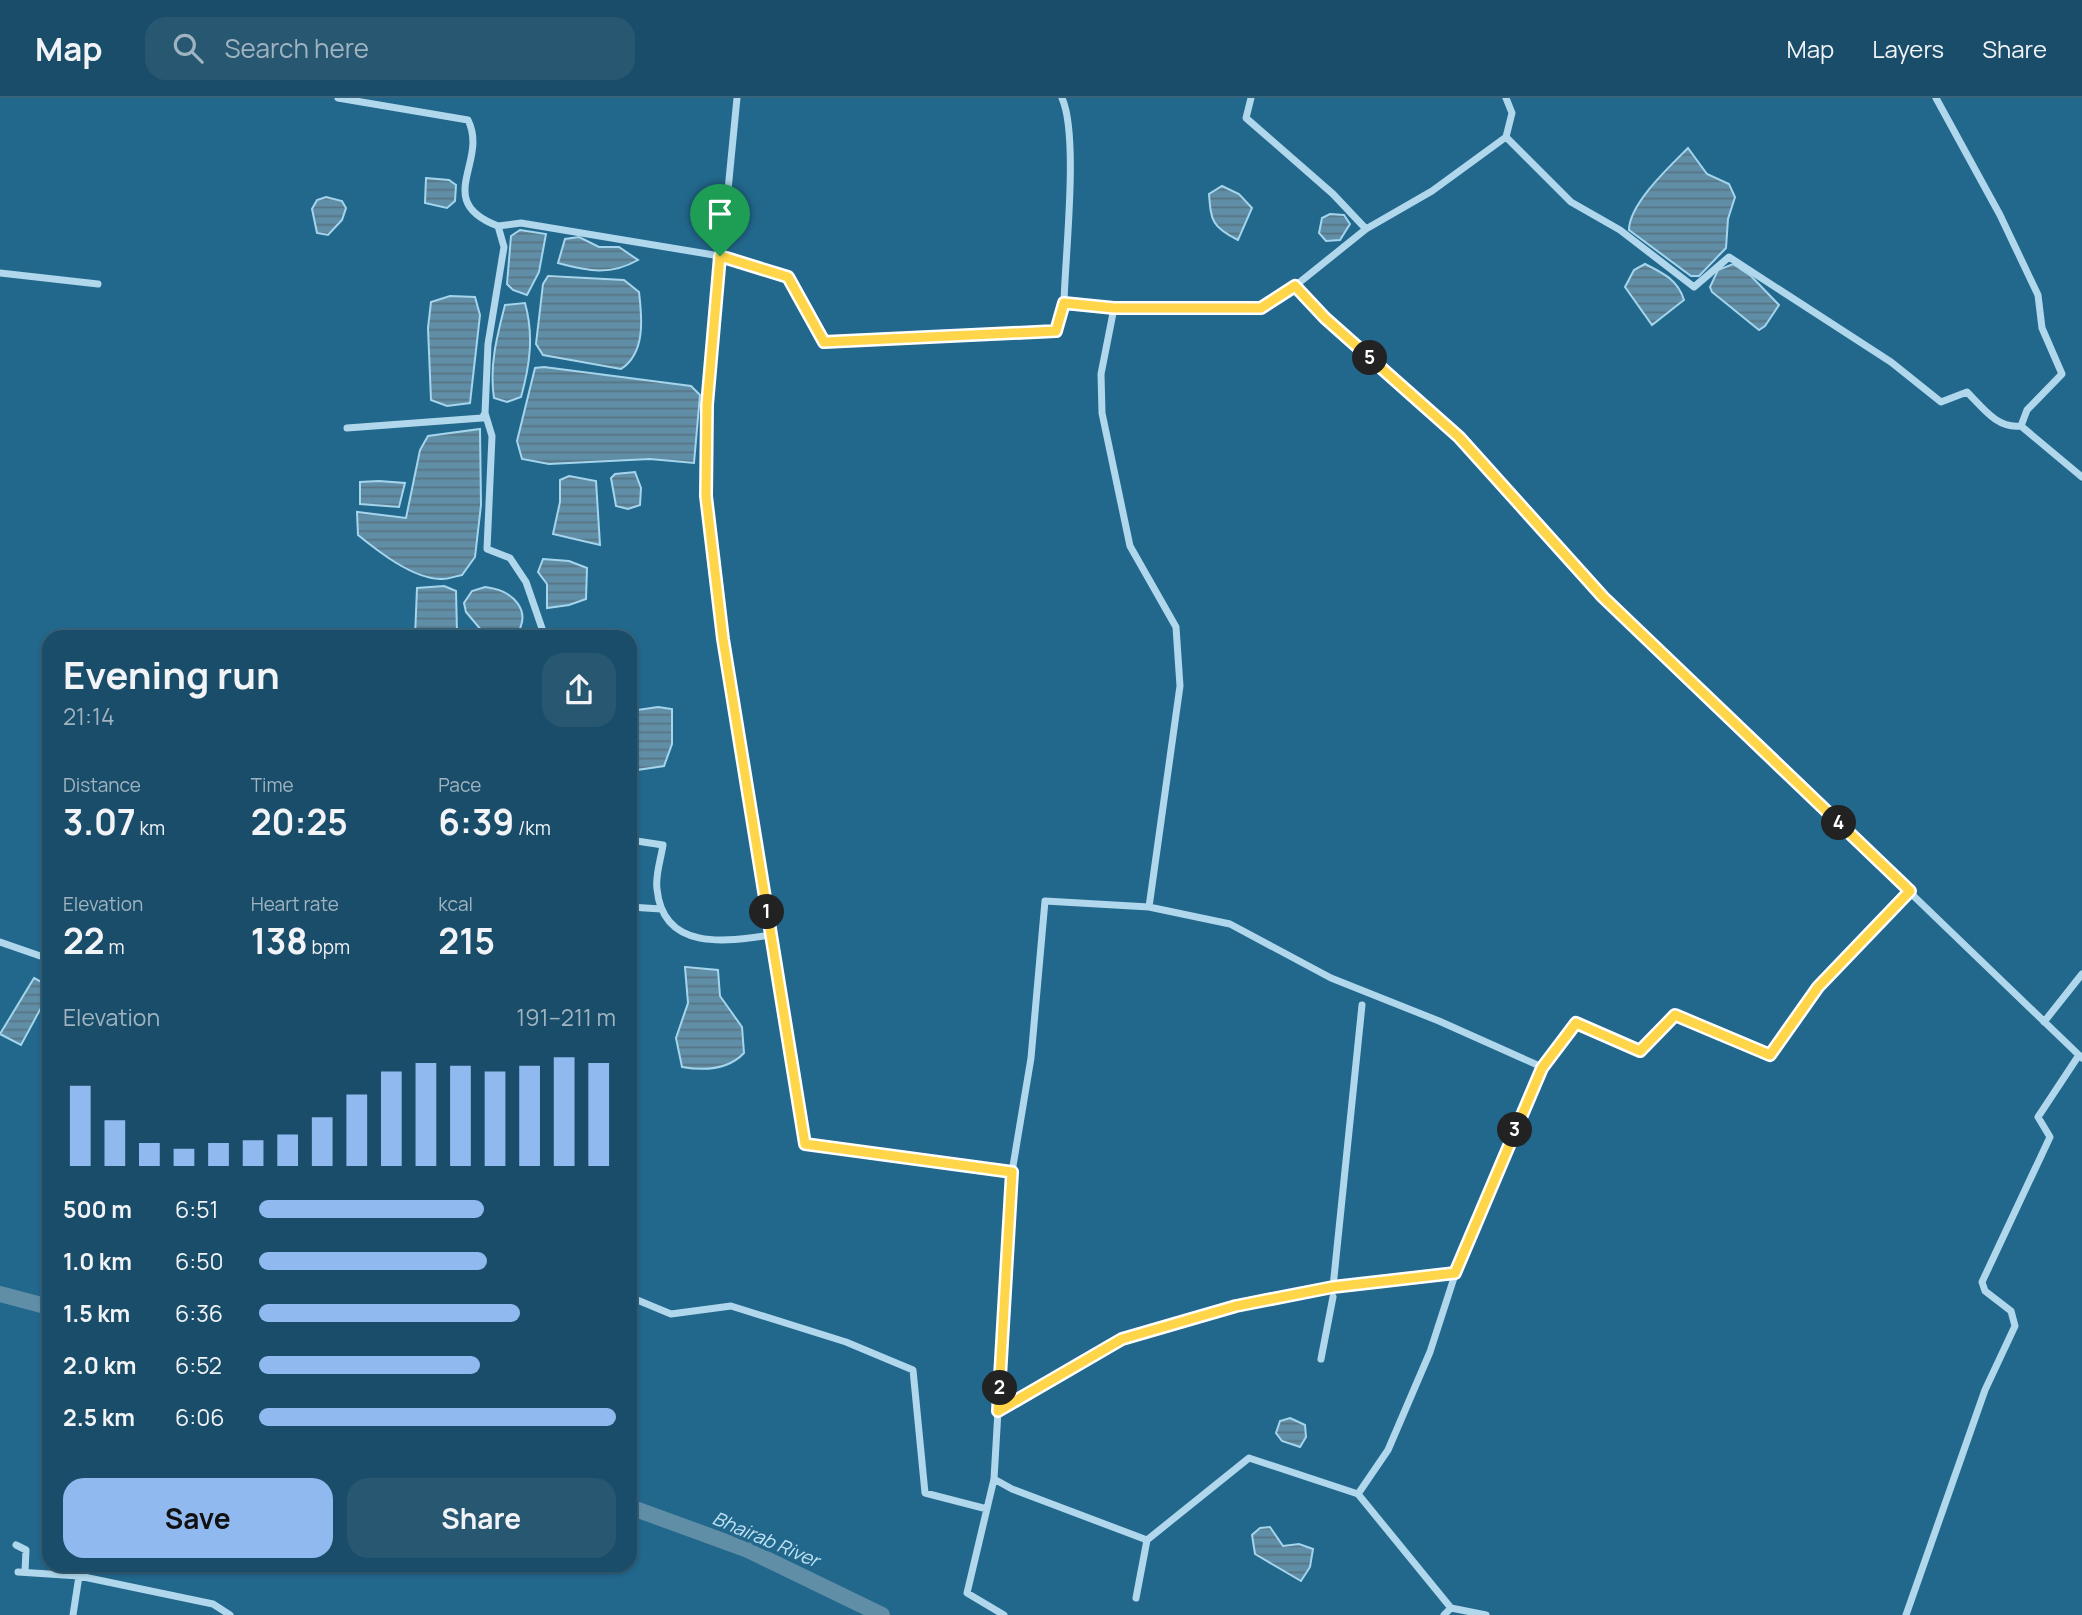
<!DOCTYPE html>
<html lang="en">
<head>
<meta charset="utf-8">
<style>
	body { margin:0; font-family:Manrope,sans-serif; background:#275771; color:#f1f3f6; height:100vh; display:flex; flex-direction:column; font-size:26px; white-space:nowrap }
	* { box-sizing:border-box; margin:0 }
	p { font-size:23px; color:#9fb4c0 }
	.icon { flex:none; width:38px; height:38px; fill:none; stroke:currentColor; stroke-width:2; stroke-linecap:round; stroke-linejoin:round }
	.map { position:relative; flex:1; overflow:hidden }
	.side { position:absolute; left:42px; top:532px; width:595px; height:942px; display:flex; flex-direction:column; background:#1a4d69; border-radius:21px; box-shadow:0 2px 5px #0004,0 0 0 2px #38647d }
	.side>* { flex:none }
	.pin { position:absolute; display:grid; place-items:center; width:60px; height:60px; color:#fff; margin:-72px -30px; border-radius:50% 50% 50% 0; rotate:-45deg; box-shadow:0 0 7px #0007 }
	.pin .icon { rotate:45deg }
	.km { position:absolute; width:35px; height:35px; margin:-18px; border-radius:50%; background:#222; color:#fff; font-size:19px; line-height:35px; text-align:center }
	.round { display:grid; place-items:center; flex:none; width:74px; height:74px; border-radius:21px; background:#275771 }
	.head { display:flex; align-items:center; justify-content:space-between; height:119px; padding:0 21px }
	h1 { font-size:38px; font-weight:700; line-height:52px }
	.stats { display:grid; grid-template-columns:repeat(3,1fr); gap:10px; height:119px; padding:7px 21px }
	.stats div { display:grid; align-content:center }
	.stats b { font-size:35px; font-weight:700 }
	.stats small { font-size:19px; font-weight:400 }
	.stats p { font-size:19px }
	.chart { height:196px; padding:14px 21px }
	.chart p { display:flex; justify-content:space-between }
	.chart svg { width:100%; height:126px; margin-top:7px; stroke:#90b9f0; stroke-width:6 }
	.primary-button { display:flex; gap:14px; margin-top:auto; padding:14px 21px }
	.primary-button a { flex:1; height:80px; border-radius:21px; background:#90b9f0; color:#111; font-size:28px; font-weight:700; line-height:80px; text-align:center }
	.primary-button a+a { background:#275771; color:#f1f3f6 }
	ul { padding:0 21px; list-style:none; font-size:23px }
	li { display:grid; grid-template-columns:112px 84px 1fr; align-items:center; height:52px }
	li i { height:18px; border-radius:9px; background:#90b9f0 }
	header { display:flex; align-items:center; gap:42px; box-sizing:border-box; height:98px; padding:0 35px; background:#1a4d69; border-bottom:2px solid #38647d }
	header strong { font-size:33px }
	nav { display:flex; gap:38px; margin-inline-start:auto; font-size:24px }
	.search { width:490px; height:63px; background:#275771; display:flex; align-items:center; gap:18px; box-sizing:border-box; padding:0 24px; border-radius:21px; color:#9fb4c0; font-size:26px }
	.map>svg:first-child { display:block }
	.water { fill:url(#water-rules); stroke:#a4d5ec; stroke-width:2 }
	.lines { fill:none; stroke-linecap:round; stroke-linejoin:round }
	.river { stroke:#608ea7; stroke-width:16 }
	.street { stroke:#b0d7eb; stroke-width:7 }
	.route-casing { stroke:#fff; stroke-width:14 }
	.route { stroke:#ffd54a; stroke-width:9 }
	.labels { text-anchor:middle; stroke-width:7; stroke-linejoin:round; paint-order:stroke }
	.water-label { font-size:19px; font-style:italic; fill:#bfe2f3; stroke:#22678c }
</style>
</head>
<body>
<header>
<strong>Map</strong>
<div class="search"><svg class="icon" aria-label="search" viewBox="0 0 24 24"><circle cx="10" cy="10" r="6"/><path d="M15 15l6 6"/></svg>Search here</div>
<nav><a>Map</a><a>Layers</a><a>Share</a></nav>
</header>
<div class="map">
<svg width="2082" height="1517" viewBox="0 0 2082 1517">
	<defs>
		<pattern id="water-rules" width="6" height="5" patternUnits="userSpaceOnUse" patternTransform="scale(1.75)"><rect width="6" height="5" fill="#608ea7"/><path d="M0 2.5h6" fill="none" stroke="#587483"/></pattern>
	</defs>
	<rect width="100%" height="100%" fill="#22678c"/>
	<!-- water -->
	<path class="water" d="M1688,50l19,26 22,10 6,13 -7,22 -2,29 -27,28h-8l-62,-46c0,-26 41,-64 59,-82z
		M426,80l23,2 7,5 -1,16 -8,7 -22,-5z
		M1222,88l17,8 13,14 -14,32c-26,-13 -27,-19 -29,-46z
		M326,99l16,4 4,7 -4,12 -14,15 -11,-2 -5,-24 5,-9z
		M1330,116l14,1 6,9 -10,16 -14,1 -7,-8 3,-15z
		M520,132l26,4 -7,38 -12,23 -14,-5 -6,-6 4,-48z
		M579,139l20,10h20l19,13c-28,16 -50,11 -80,3l7,-24z
		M1645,166c18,9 33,16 39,36l-32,25 -27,-38 9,-17z
		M1733,166l18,12 28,29 -14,21 -6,4 -47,-38 -2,-5 8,-17z
		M548,178l76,4 15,12c3,25 7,61 -18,77l-78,-14 -7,-11 7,-60z
		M450,198l25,1 5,18 -10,88 -23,3 -16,-6 -3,-72 3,-26z
		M525,205c9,32 5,62 -4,94l-14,5 -13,-4c-5,-32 3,-62 11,-93z
		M544,269l147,19 9,9 -6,68 -44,-4 -101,5 -27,-5 -5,-18 18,-73z
		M480,331l1,76 -6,52 -13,18c-7,1 -15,5 -22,4 -28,-1 -61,-27 -82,-44l-1,-23 49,6 14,-68 8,-14z
		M635,374l6,16 -1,17 -12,4 -12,-3 -5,-28 4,-4z
		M569,378l27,5 4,64 -47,-11 7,-32v-22z
		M379,383l26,2 -6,24 -39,-3v-22z
		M543,461l26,2 18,7 -1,31 -17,6 -22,3v-24l-9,-12z
		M444,488l12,5 1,41 -9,5h-33l2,-49z
		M485,489c28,3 49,24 30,50h-28l-21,-25 -2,-9 8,-12z
		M658,609l14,2v35l-8,22 -34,5v-60z
		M685,869l33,3 2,26 22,31 2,26c-16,17 -39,18 -62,14l-6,-29 12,-35z
		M34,880l15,8v7l-28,52 -21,-11z
		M1290,1320l15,7 1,12 -6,10 -18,-6 -6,-8 4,-12z
		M1270,1429l13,19 16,-2 14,5 -3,18 -9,14 -46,-27 -3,-19 8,-7z"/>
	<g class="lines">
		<!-- river -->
		<path class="river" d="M0,1196l49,13
			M630,1409l118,43 134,65"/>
		<!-- street -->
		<path class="street" d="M338,0l130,22c21,42 -36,81 30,106l6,21 -16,97 -3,69 -3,5 -135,10
			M737,0l-30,307 -1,91 17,144 82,504 207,28
			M1062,0c17,38 3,158 2,205
			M1251,0l-5,20 87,76 33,35
			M1506,0l6,15 -6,24
			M1936,0l64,117 38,80 4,33 20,46 -35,36 -6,16
			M498,128l23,-3 199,33 68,21 36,65 232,-11 8,-28 50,5h147l34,-22 71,-57 66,-38 74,-54 65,65 49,28 74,57 35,-30 162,105 50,40 26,-10c16,16 30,37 54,34l61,51
			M0,175l98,11
			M1295,188l30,32 134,119 144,160 479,461
			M1114,210l-13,66 1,39 28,133 46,81 4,59 -31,221
			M485,315l7,23 -5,113 23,9 16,24 19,55
			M630,742l33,5c-2,14 -8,30 -6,44 6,62 68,53 114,46
			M630,809l31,2
			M630,829v15
			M0,844l49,17
			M1362,907l-29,282 122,-14
			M2044,924l38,-48
			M630,1199l41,17 60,-8 115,36 67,28 12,123 62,16
			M1321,1261l12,-62
			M998,1313l124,-72 114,-33 97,-19
			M994,1381l18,10 135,51 102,-82 109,36 30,-44 42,-98 32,-99 80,-186 34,-44 65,28 34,-36 95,40 48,-68 92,-96
			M1358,1396l93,114
			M16,1447l10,5 -1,22
			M18,1474l61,4 134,28 17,11
			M1136,1500l11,-58
			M73,1517l6,-39
			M1004,1517l-37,-22 27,-114 18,-307 19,-114 14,-157 104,6 81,17 101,54 108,43 103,46
			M1444,1517l7,-7 35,7
			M1906,1517l79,-225 30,-64 -4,-15 -26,-20 -3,-9 68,-145 -12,-20 41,-62"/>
	</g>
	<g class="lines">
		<defs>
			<path id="route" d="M720,158l68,21 36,65 232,-11 8,-28 50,5h147l34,-22 30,32 134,119 144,160 307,294 -92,96 -48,68 -95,-40 -35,36 -64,-28 -34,45 -87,205 -122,14 -97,19 -114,33 -124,72 14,-239 -207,-28 -82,-505 -17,-143 1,-91z"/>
		</defs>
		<!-- route casing -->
		<use href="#route" class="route-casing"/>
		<!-- route -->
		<use href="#route" class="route"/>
	</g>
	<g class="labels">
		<!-- water labels -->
		<g class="water-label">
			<text transform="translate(766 1441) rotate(23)" y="7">Bhairab River</text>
		</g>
	</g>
</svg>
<div class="pin" style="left:720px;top:158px;background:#1e9e55"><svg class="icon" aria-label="arrive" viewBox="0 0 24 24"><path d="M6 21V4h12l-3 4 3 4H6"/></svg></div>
<b class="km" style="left:767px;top:814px">1</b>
<b class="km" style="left:1000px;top:1290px">2</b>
<b class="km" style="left:1515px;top:1032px">3</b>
<b class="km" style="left:1839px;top:725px">4</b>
<b class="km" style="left:1370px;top:260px">5</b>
<section class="side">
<div class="head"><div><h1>Evening run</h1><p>21:14</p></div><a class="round"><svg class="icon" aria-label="share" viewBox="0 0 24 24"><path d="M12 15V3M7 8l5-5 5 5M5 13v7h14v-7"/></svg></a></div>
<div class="stats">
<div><p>Distance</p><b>3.07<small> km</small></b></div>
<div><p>Time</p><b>20:25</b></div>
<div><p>Pace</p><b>6:39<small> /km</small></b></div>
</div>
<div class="stats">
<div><p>Elevation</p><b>22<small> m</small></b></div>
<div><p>Heart rate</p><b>138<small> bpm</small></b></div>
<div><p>kcal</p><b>215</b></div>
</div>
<div class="chart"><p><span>Elevation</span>191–211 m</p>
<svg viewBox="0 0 160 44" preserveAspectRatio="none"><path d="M5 44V16M15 44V28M25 44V36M35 44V38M45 44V36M55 44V35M65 44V33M75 44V27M85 44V19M95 44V11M105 44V8M115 44V9M125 44V11M135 44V9M145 44V6M155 44V8"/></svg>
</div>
<ul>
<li><b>500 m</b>6:51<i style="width:63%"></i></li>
<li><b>1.0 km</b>6:50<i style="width:64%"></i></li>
<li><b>1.5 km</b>6:36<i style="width:73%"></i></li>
<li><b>2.0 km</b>6:52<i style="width:62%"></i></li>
<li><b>2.5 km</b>6:06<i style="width:100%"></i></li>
</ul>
<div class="primary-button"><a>Save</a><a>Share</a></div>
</section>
</div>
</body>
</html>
